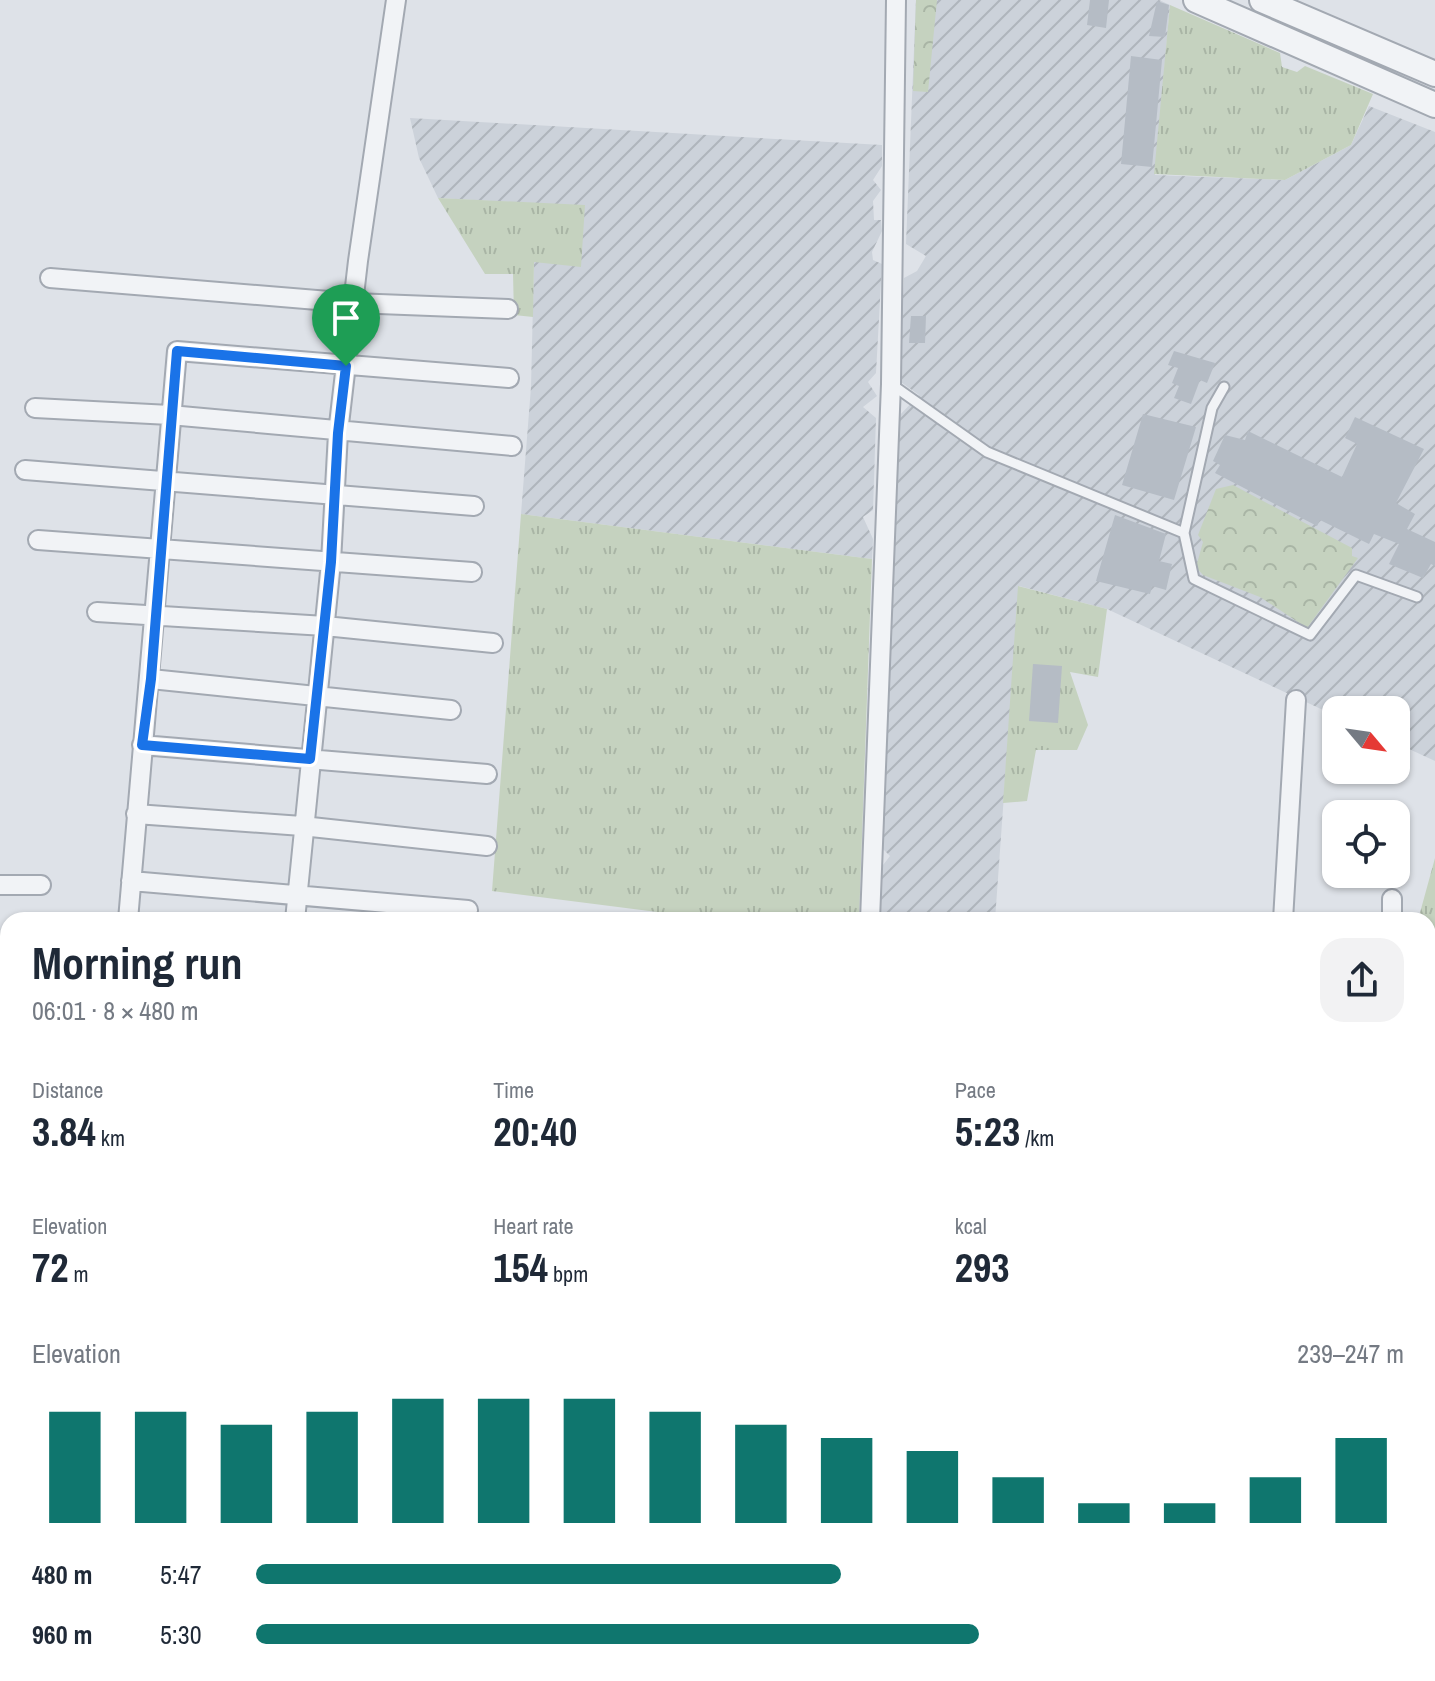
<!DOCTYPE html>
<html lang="en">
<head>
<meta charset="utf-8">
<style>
	body { margin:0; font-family:"Archivo Narrow",sans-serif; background:#f2f2f3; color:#1f2937; height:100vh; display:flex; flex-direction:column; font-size:30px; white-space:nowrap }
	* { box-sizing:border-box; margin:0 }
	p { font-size:26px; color:#747a83 }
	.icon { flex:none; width:44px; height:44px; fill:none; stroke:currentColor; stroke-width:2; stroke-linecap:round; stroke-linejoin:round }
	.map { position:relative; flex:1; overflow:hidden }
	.details { position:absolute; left:0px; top:912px; width:1436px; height:770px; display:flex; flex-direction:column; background:#fff; border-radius:24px 24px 0 0; box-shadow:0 2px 6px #0004 }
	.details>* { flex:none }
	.needle { width:52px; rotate:119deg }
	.buttons { position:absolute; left:1322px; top:696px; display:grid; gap:16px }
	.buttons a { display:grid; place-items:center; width:88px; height:88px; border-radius:16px; background:#fff; box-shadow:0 2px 6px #0004; font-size:40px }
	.pin { position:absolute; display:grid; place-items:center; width:68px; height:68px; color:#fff; margin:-82px -34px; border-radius:50% 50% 50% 0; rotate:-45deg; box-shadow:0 0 8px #0007 }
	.pin .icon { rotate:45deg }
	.round { display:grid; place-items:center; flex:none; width:84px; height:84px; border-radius:24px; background:#f2f2f3 }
	.overview { display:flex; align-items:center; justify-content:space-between; height:136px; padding:0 32px }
	h1 { font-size:44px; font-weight:700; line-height:60px }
	.figures { display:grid; grid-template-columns:repeat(3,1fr); gap:12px; height:136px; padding:8px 32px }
	.figures div { display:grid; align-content:center }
	.figures b { font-size:40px; font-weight:700 }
	.figures small { font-size:22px; font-weight:400 }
	.figures p { font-size:22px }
	.chart { height:224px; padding:16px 32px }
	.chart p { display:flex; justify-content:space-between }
	.chart svg { width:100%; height:144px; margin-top:8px; stroke:#0f766e; stroke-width:6 }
	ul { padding:0 32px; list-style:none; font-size:26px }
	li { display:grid; grid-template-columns:128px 96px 1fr; align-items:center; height:60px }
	li i { height:20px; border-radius:10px; background:#0f766e }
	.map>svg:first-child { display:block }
	.industrial { fill:url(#industrial-furrows) }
	.grass { fill:url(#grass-tufts) }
	.forest { fill:url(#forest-crowns) }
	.building { fill:#b5bcc5 }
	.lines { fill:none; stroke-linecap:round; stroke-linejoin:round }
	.service-casing { stroke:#a3a9b2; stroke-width:13 }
	.minor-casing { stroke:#a3a9b2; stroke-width:22 }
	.tertiary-casing { stroke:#a3a9b2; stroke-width:28 }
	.service { stroke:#f1f3f6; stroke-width:9 }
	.minor { stroke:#f1f3f6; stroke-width:18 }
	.tertiary { stroke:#f1f3f6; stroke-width:24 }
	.route-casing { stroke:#fff; stroke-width:16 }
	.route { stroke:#1a73e8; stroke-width:10 }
</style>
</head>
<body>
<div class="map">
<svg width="1435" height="1681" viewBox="0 0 1435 1681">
	<defs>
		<pattern id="industrial-furrows" width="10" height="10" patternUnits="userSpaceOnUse" patternTransform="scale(2)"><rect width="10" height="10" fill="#ccd2da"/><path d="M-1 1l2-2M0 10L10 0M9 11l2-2" fill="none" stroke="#afb5bc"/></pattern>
		<pattern id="grass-tufts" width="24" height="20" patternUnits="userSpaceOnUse" patternTransform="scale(2)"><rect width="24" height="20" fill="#c5d2bf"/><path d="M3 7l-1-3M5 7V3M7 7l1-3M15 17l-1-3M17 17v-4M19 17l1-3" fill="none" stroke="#a9b5a5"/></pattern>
		<pattern id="forest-crowns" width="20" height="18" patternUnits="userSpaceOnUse" patternTransform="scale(2)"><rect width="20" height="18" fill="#c5d2bf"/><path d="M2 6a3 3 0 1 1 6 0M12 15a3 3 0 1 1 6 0" fill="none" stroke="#a9b5a5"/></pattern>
	</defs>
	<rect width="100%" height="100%" fill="#dee2e8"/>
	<!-- industrial -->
	<path class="industrial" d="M916,0h243l11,5 -15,170 130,5 66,-35 18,-39 66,26v629l-39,-18v-33h-60v6l-229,-107 -88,-23 -24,334h-116l1,-51 10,-13 -8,-8 15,-430 22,-23 -21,-15 6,-102 13,-7 9,-15 -20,-12z
		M410,118l472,27v21l-9,14 8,10 -8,11 1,19h7l1,11 -10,21 1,8 9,4 -6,109 -8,9 9,14 -14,11 13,11 -3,92 -10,7 10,22 -1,20 -351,-45 10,-127 3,-126 51,-55 -147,-8 -19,-40z"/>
	<!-- grass -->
	<path class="grass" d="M1170,5l110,48 2,14 15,5 8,-6 68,28 -22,51 -66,35 -131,-6z
		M438,198l147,7 -4,62 -47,-5 -1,55 -19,-2 -1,-41h-28z
		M521,514l351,45 -13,361h-139l-228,-29z
		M1018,586l89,23 -9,68 -28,-5 18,53 -11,25h-41l-9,51 -24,2z
		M1435,858v86l-7,-3v-21h-10z"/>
	<!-- forest -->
	<path class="forest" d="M916,0h21l-9,92 -15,-1z
		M1233,485l119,63v8l6,2 -51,70 -47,-31 -57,-22 -7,-8 7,-25 -5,-7 18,-46z"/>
	<!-- building -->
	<path class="building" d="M1090,0h19l-3,28 -19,-3z
		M1157,1l12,4 -4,32 -16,-1z
		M1131,56l31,4 -10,107 -31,-3z
		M911,316h15l-1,27h-16z
		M1174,351l41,12 -8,20 -7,-3 -9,24 -17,-6 5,-12 -7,-3 6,-15 -10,-3z
		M1143,414l53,13 -22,73 -52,-15z
		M1355,417l69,32 -28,54 19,11 -8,15 28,13v24l-4,-2 -8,14 -34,-14 10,-20 -25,-10 -5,10 -49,-24 -3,6 -102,-53 5,-8 -7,-4 12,-26 20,5 3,-9 94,46 15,-33 -12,-6z
		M1115,515l51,19 -7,27 13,3 -6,26 -14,-4 -2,8 -54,-13z
		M1033,664l29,2 -4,57 -29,-2z"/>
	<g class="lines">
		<defs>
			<path id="service" d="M891,384l96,68 197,81
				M1224,387l-12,21 -28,125 10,46 116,56 46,-60 61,22"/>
			<path id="minor" d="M50,278l303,25 155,6
				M35,408l135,7 342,31
				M25,470l449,36
				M38,540l434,32
				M97,612l228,14 168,17
				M151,679l300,31
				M142,745l345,29
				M136,814l166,12 185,20
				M131,881l337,29
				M0,885h41
				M1392,899v21
				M128,920l49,-569 332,27
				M295,920l36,-358 7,-129 20,-172 38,-261
				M870,920l21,-536 5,-384
				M1283,920l13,-220
				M0,967l8,-1
				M0,1018h8
				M1428,1168l7,-14
				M1428,1216l7,3
				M1428,1306l7,3
				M1428,1339l7,-14
				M0,1394l8,-3
				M1428,1453l7,-19
				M1428,1586l7,-15
				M1428,1608l7,4
				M1270,1674l17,7
				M1391,1674l18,7
				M1135,1681l2,-7
				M1307,1681l2,-7"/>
			<path id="tertiary" d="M1196,0l239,105
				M1262,0l173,74"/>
		</defs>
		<!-- service casing -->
		<use href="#service" class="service-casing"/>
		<!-- minor casing -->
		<use href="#minor" class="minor-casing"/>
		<!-- tertiary casing -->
		<use href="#tertiary" class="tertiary-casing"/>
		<!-- service -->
		<use href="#service" class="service"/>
		<!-- minor -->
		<use href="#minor" class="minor"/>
		<!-- tertiary -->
		<use href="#tertiary" class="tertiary"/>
	</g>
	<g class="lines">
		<defs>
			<path id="route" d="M177,351l169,15 -8,67 -7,129 -21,197 -168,-14 9,-66z"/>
		</defs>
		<!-- route casing -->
		<use href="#route" class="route-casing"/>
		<!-- route -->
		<use href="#route" class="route"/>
	</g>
</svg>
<div class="buttons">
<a><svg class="needle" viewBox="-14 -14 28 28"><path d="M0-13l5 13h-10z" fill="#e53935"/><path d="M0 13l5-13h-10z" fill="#747a83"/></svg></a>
<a><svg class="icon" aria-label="locate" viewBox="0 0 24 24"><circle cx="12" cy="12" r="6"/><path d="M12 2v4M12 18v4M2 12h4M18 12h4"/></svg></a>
</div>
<div class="pin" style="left:346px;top:366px;background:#1e9e55"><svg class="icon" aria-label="arrive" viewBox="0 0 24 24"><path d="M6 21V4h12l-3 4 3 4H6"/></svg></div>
<section class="details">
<div class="overview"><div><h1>Morning run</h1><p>06:01 · 8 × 480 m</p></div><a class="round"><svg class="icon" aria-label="share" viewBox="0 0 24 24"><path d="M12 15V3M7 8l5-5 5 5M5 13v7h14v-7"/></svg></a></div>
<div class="figures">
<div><p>Distance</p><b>3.84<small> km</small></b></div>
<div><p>Time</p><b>20:40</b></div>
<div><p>Pace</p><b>5:23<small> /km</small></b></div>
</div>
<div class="figures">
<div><p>Elevation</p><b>72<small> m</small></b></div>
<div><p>Heart rate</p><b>154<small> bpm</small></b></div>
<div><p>kcal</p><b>293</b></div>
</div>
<div class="chart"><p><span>Elevation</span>239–247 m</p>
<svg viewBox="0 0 160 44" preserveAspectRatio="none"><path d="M5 44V10M15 44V10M25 44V14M35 44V10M45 44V6M55 44V6M65 44V6M75 44V10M85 44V14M95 44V18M105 44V22M115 44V30M125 44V38M135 44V38M145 44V30M155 44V18"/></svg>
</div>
<ul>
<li><b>480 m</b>5:47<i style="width:51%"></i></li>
<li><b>960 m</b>5:30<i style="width:63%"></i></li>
</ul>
</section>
</div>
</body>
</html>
